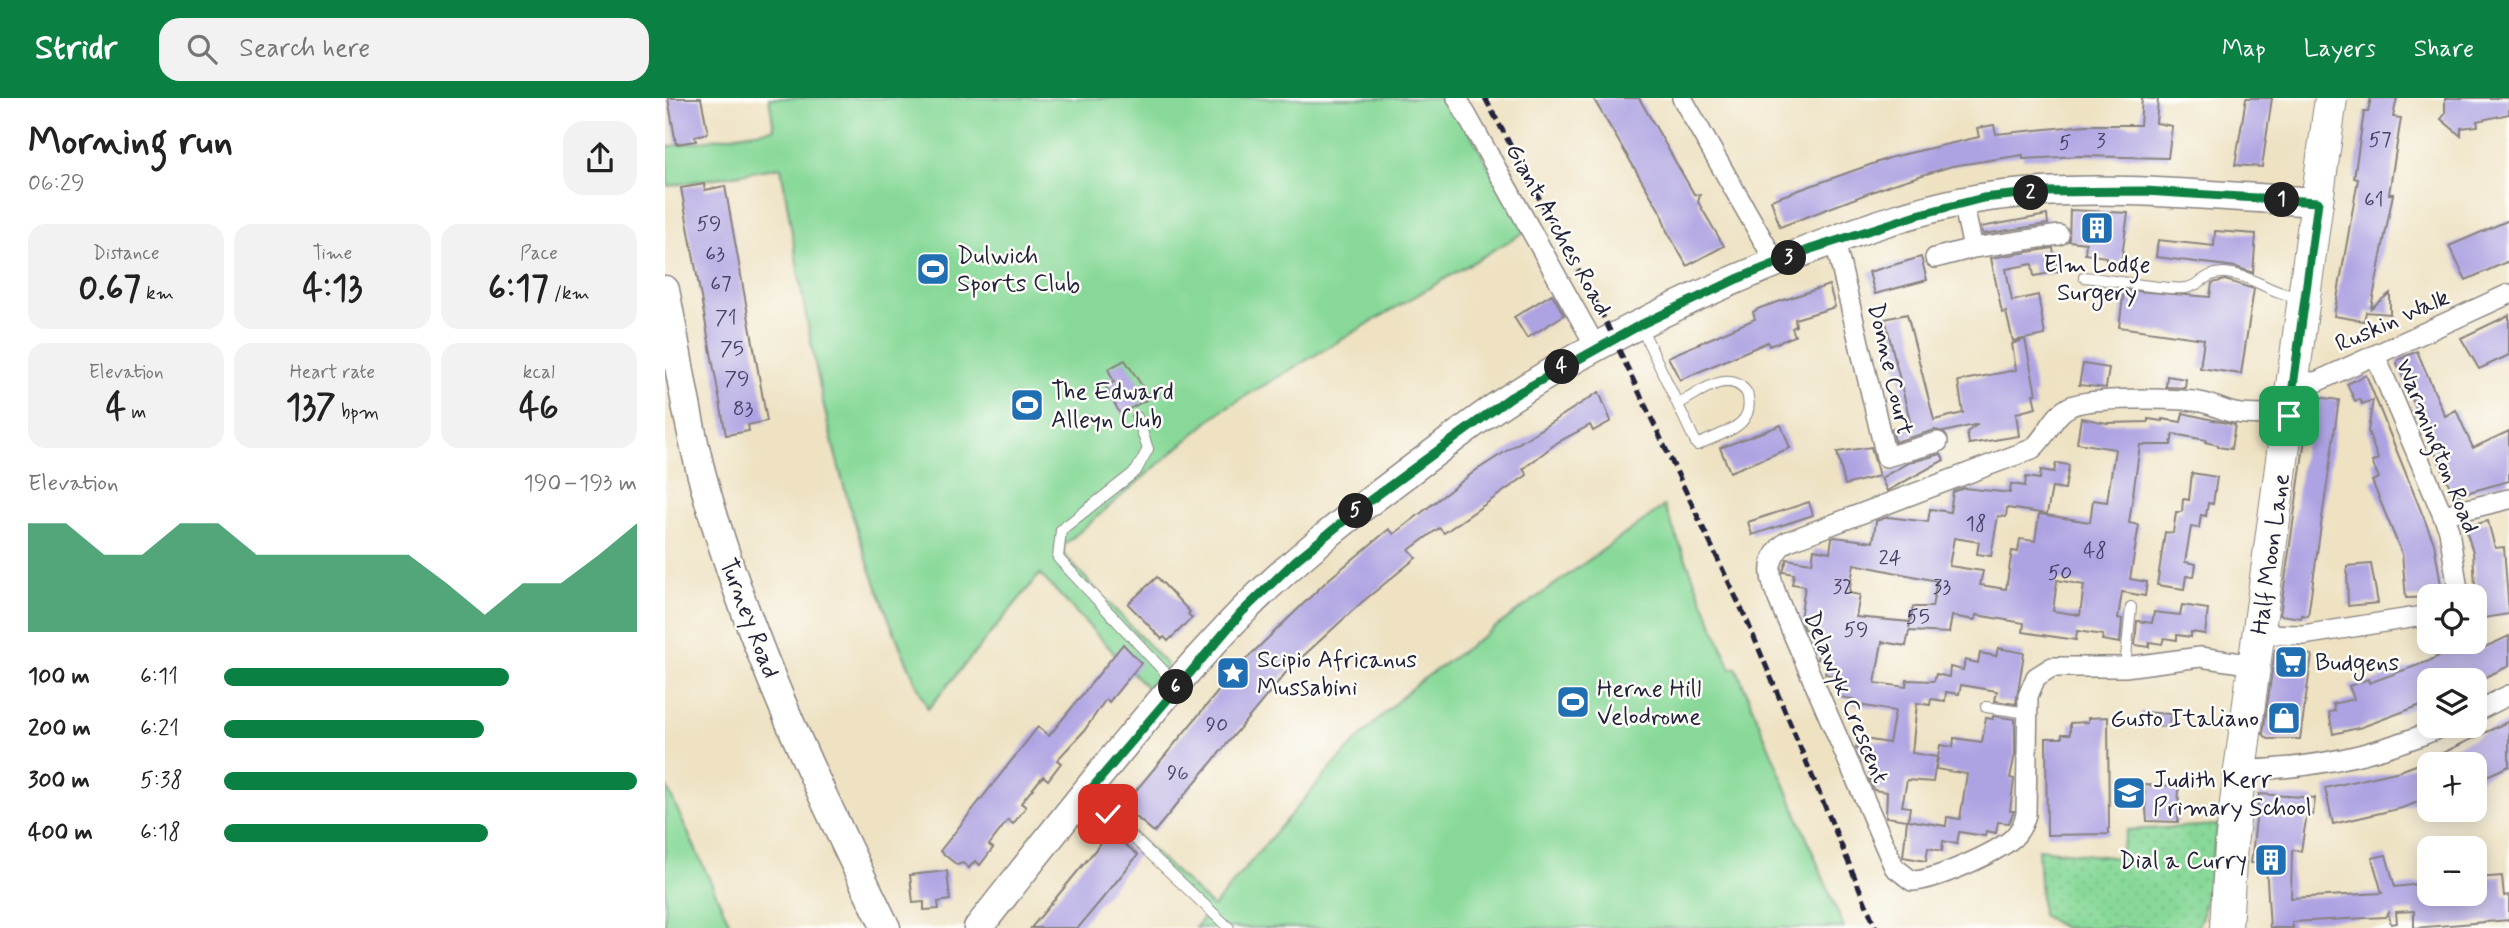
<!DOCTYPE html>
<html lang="en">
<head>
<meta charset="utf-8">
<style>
	body { margin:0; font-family:Mynerve,sans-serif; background:#f2f2f2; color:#222; height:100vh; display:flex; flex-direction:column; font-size:26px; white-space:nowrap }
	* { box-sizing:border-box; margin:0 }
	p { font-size:23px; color:#767676 }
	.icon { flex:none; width:38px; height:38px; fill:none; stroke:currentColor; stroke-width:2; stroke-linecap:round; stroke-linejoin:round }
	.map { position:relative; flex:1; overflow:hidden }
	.details { display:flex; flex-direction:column; background:#fff; width:665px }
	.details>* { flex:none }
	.buttons { position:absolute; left:1752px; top:486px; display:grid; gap:14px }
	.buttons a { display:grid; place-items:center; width:70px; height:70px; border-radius:14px; background:#fff; box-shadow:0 4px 18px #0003; font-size:35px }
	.pin { position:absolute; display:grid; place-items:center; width:60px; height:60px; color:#fff; margin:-30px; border-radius:14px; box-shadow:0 4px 10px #0006 }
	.km { position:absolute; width:35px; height:35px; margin:-18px; border-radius:50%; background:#222; color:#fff; font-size:19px; line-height:35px; text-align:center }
	.round { display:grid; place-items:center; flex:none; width:74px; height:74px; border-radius:21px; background:#f2f2f2 }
	.head { display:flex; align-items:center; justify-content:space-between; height:119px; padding:0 28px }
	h1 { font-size:38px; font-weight:700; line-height:52px }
	.metrics { display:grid; grid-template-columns:repeat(3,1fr); gap:10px; height:119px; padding:7px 28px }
	.metrics div { display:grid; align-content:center; border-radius:18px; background:#f2f2f2; text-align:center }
	.metrics b { font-size:35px; font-weight:700 }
	.metrics small { font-size:19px; font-weight:400 }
	.metrics p { font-size:19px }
	.chart { height:196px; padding:14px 28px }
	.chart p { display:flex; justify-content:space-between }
	.chart svg { width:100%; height:126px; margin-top:7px; fill:#0b8043; opacity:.7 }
	ul { padding:0 28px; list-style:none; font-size:23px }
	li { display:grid; grid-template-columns:112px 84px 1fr; align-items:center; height:52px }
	li i { height:18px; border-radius:9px; background:#0b8043 }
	header { display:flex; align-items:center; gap:42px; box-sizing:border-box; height:98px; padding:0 35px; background:#0b8043; color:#fff }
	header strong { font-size:33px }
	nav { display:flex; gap:38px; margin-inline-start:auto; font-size:24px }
	.search { width:490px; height:63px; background:#f2f2f2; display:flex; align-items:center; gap:18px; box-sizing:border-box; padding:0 24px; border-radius:21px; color:#767676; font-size:26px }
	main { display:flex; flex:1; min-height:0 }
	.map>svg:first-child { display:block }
	.green { fill:#88d999; stroke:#557e6a; stroke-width:2 }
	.park { fill:url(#park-dots); stroke:#557e6a; stroke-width:2 }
	.building { fill:#ada2e2; fill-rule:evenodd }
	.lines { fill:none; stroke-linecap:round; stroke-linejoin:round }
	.lane-casing { stroke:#88827f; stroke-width:12 }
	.street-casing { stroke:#88827f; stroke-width:22 }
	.secondary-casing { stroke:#88827f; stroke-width:31 }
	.primary-casing { stroke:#88827f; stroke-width:34 }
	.lane { stroke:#fff; stroke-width:10 }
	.street { stroke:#fff; stroke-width:19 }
	.secondary { stroke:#fff; stroke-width:28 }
	.primary { stroke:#fff; stroke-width:32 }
	.rail { stroke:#22223b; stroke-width:5; stroke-dasharray:10 5; stroke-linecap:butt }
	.route-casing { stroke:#fff; stroke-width:14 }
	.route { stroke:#0b8043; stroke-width:9 }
	.labels { text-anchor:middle; stroke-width:5; stroke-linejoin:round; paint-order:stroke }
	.number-label { font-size:21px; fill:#454265 }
	.street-label { font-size:24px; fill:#22223b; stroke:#fdfcf7 }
	.poi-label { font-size:24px; fill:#22223b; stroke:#fdfcf7; text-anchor:start }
</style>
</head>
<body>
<header>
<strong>Stridr</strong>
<div class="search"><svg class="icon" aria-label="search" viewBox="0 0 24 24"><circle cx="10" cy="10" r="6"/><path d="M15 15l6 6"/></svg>Search here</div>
<nav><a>Map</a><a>Layers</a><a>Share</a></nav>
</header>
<main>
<section class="details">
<div class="head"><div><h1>Morning run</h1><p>06:29</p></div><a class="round"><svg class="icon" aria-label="share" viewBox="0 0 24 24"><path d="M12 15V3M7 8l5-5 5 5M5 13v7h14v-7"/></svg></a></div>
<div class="metrics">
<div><p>Distance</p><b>0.67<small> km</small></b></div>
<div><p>Time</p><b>4:13</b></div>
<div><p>Pace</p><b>6:17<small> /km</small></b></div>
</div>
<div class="metrics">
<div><p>Elevation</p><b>4<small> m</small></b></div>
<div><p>Heart rate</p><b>137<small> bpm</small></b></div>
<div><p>kcal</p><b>46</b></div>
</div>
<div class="chart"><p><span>Elevation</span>190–193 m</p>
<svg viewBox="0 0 160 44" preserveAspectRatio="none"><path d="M0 44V6L10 6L20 17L30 17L40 6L50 6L60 17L70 17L80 17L90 17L100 17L110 27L120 38L130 27L140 27L150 17L160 6V44z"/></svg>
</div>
<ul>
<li><b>100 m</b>6:11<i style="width:69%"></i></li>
<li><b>200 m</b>6:21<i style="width:63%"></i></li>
<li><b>300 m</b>5:38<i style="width:100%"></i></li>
<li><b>400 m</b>6:18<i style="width:64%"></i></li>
</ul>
</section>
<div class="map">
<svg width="1844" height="830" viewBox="0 0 1844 830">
	<defs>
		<pattern id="park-dots" width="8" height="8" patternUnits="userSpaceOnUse" patternTransform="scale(1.75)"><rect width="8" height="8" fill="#88d999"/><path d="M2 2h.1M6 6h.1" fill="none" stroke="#75ba85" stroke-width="1.8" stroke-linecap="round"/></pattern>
	</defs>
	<rect width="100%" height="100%" fill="#fdfcf7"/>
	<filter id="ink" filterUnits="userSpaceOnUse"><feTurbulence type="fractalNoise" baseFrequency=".0143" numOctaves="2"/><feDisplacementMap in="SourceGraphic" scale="14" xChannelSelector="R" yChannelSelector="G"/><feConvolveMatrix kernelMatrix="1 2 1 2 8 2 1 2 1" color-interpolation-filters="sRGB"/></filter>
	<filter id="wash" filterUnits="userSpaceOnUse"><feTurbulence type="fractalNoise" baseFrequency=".00686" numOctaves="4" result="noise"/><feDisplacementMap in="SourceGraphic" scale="28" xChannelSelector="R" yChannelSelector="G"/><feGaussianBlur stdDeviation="1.57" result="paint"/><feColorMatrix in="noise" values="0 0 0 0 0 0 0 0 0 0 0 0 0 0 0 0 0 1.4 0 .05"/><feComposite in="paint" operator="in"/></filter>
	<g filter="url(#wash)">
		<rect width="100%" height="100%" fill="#eee2c3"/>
		<!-- green -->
		<path class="green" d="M104,0h681l76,133 -304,179 -158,135 -1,9 104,111 -19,24 -108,-115 -112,135c-39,-83 -72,-171 -94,-260 -23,-92 -37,-188 -53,-282l-113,19 -3,-39 109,-18z
			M999,408l67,163 5,-2 108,261h-649l11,-13 -105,-100 -5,-1 11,-13 2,9 104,97c65,-77 126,-155 202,-222z
			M0,685l67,145h-67z"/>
		<!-- park -->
		<path class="park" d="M1553,727l-15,88 -6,15h-133l-22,-13 -4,-66 81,9 8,-28z"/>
		<g id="blocks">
			<!-- building -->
			<path class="building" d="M3,0h33l7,35 -13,3 1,5 -20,3z
				M928,0h46l55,96 6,1 -2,7 26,44 -37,20 -20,-35 -6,-18z
				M1477,0l16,1 -2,24 16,3 -4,32 -88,-2 -57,3v-4l-71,11 -62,19 -110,42 -9,-27 121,-43 87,-20 -2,-9 17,-3 2,9 90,-9h54z
				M1581,0h26l-10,69 -27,-2z
				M1706,0h26l-4,19 8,1 -12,76h4l-22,114 19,-15v21l-24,-2 -2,9 -30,-5 24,-137 -4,-1 10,-66h4z
				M1780,0h64v16l-32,7 1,5 -17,2v8l-20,-17 4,-5z
				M39,86l1,6 20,-4 42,235 -19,4 1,6 -23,4 -45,-247z
				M1405,112l58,3 -7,50 -15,-2v-4l-21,-3 1,-11 -17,-2z
				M1382,117l1,9 -65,10 -2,-7z
				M1844,122v41l-43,19 -17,-34z
				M1550,133l41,3 -3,39 -17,-6 -80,-10 2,-17 56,6z
				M1388,150l4,24 -23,4 -2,-12 -26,5 6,32 26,-6 7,40 -32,6 -7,-29 -4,1 -11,-55z
				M1256,159l6,23 -52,14 -6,-22z
				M1560,182l29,9 -13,85 -41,-6 4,-29 -85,-12 5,-37 86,7 2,-14z
				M1164,187l6,22 -40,12 1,7 -4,2 3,8 -26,10 -1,-4 -88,38 -12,-23 87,-38 -2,-7 7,-4z
				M887,196l12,21 -37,23 -13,-21z
				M1242,216l27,106 29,-7 -5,-32 58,-11 -4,-26 13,-5 11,55h-3l3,14 -20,5 3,23 -50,8 -2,-12 11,-8 -34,8 -9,-2 -40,12 -3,-13 19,-4 -26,-106z
				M1844,217v40l-30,14 -18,-31z
				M1752,253l28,65 11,-6 17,38 36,-17v50l-54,15 -3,-4 -55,-128 1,-4z
				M460,262l25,38 -30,16 -14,-27 8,-5 -6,-13z
				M1418,266l26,4 -3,20 -27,-3z
				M1701,277l68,168 9,54 -37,1 -4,-44 -30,-73 7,-3 -7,-16 6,-3 -10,-28 5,-31 -11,4 -2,-5 -5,2 -8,-17z
				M1502,278l19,3 -1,9 -19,-1z
				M934,294l12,29 -18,10 -3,-6 -32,17 -35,27 4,6 -83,58 -5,-5 -30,22 7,8 -55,45 -73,67 -134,162 -31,-26 117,-141 89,-86 60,-50 5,5 81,-63z
				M1646,298l28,4 -31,216 -6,-1 -1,3 -21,-3z
				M1518,315l52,12 -4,24 -13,-2v-2l-13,-3 1,-2 -33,-6 -2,11h-31l-11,78 10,2 -9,54 17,3 -2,14 -23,-4 -4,26 4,1 -2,24 -18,-3 1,-5 -26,-4 -1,9 -53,-8 1,-9 -48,-8 -1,5 -23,-4 -3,17 -40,-2 -3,15 -24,-4 -7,41 31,4 1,-7 27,1 2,-7 13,3 1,-10 13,3 2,-10 13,3 2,-10 16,3 2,-8 26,5 -8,51 -21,-3 2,-10 -36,-6 -2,9 -13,-2 -1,9 -14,-2 -1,6 -13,-2 -5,50 25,4 -4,25 -26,-2 -5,26 8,1 -2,13 38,6 1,-9 13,2 7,-45 -31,-5 4,-24 13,2 1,-9 28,4 4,-24 7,1v-3l22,3v35l-5,24 4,1 -4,32h4l-5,12 -11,-1 -2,11 -10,-2 -1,5 -26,-4 -2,12 -14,-3 -1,10 -14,-3 -2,13 -23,-4 4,-37 -21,-3 1,-25 -13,-2 -5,-11 1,-26 -14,-4 2,-11 31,5 6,-32 -43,-7 1,-5 -14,-2 3,-20 -17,-3 2,-14 -10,-1 2,-17 -9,-1 2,-11 -8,-1 -4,-10 5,-33 -13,-2 2,-10 -11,-2 4,-13 25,4 2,-14 16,3 2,-14 3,-1 38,5 3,-21 12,-4 40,5 2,-13 20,3 3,-20 11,-4 46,5 1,-9 14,2 1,-9 14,2 1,-9 13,2 2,-9 13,2 -4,24 -13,-2 -5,27 -40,-6 -1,9 -8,-1 -7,40 -14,-2 2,-12 -25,-4 -5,28 34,5 -3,14 26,4 6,-38 6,1 2,-13 15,2 4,-27 51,8 3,-22 14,2 8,-53 -38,-6 4,-25 26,5 41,-1v-3l14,2v-2l19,3zM1189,466l83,17 -5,26h-19l-4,21 1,-6 -54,-5 4,-22 -11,-2zM1392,482l27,5 -4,30 -27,-4z
				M1116,327l9,23 -60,24 -10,-24z
				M1206,349l8,29 -34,9 -8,-33z
				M1276,356l3,6 -57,31 -6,-13 27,-15z
				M1527,375l25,4 -4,27 -5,-1 -2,13 -5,-1 -2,13 -8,-1 -6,35 11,2 -2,13 -8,-1 -2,13 -27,-4 8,-53 8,1 3,-21h6l1,-13 6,1z
				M1144,404l4,13 -61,20 -4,-13z
				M1823,423l7,27 9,-1 5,67 -32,5 -4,-67 -8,-25z
				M1706,466l7,39 -30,3 -1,-40z
				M492,479l33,35 -2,2 4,4 -24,23 -4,-4 -2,2 -34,-35z
				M1517,507l26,4 -3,25 -14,-2v5l-14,-2v5l-13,-2 -2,6 -13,-2v5l-14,-2 2,-24 15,2 2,-11 26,3z
				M1844,538v30l-32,15h-48v21l-67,25 -29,7 -4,-22 6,-1 -2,-7 21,-5 -5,-13 19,-7 1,4 60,-22 36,-19h12l4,7z
				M458,546l18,19 -32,39 -3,-3 -22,32 -27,29 4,3 -13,17 -5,-4 -22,27 5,4 -13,17 -5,-4 -19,25 4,3 -13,17 -5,-4 -6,7 -6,-5 -6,2 -17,-14 98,-124 11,9z
				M1610,552l37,5 -12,84h-32l-5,-5z
				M1475,614l30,2 -1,13 -30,-2z
				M1443,619l1,117 -62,1 -1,-97h16v-4h8v-11l18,-1v-4z
				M1844,623v45l-31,14 -3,-15h-46v33l-27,10 -69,16 -8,-36 75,-17 24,-9z
				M1479,687l35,1 -1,36 -31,-1z
				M1594,696l56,4 -2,17 -6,-1 -6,37 -9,-1 -1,48 91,-5 -10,-35 14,-3 9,32 34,-4v11h51l-2,-16 24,-2 2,20 5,-1v25l-95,8v-17l-18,1 1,11 -6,1 -3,-11 -3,4 -93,5 1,6h-23l-4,-63 -15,-2z
				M445,734l28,23 -26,32 -34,41h-47z
				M282,773l3,29 -12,2 1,7 -15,1v-8l-11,1 -3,-28z"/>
		</g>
	</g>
	<g filter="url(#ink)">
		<use href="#blocks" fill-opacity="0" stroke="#88827f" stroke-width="2"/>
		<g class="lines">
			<defs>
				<path id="lane" d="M1419,179c21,2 85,14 102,11 15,-2 19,-16 39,-15 29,2 44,21 76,24
					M975,227l57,120c26,-13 60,-18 50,-52 -18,-26 -48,0 -69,11
					M472,319l11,32 -12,22 -75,59 -3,28 116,124
					M1460,569l6,-60
					M1321,609l42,6
					M422,696l142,134"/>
				<path id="street" d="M792,0l139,249
					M1017,0l94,165
					M1298,104l10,46
					M1170,143l51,216 52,-15
					M1270,160l38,-10 86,-13
					M1710,257l74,175 10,67
					M1629,283l22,1 193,-88
					M1778,417l66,-16
					M1594,536l44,1 126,-20
					M1590,567l-55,-8 -75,10h-73l-16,10 -8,19 -2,118c-2,9 -6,17 -13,24 -17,15 -79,43 -101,43l-18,-14 -111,-256c-10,-25 -23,-48 3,-69l246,-93c15,-12 21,-35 39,-43 21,-9 105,-8 129,-4 12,2 23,9 35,11 18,3 36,1 54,3
					M1810,614l34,-17
					M1575,672c72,0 139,-16 205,-44"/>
				<path id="secondary" d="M0,192c13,65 22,133 40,197 43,154 111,298 181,441
					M313,830c85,-107 169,-218 264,-316 53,-54 113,-100 173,-145 33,-24 64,-50 98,-71 79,-51 165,-93 252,-129 72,-29 161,-64 239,-72 104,-11 210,1 314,7"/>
				<path id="primary" d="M1561,830l5,-83 9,-75 91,-672"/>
			</defs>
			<!-- lane casing -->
			<use href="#lane" class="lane-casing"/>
			<!-- street casing -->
			<use href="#street" class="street-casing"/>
			<!-- secondary casing -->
			<use href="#secondary" class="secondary-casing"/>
			<!-- primary casing -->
			<use href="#primary" class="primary-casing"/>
			<!-- lane -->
			<use href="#lane" class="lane"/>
			<!-- street -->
			<use href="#street" class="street"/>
			<!-- secondary -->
			<use href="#secondary" class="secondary"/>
			<!-- primary -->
			<use href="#primary" class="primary"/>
			<!-- rail -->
			<path class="rail" d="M820,0l118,218 145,307 128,305"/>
		</g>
	</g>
	<g class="lines" filter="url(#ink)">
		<defs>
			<path id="route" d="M443,716l-21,-20 154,-181 55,-53 65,-53 150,-110 129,-72 97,-46 74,-30 106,-34 66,-17 57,-6 105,-1 173,11 -29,214"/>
		</defs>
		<!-- route casing -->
		<use href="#route" class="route-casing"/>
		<!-- route -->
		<use href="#route" class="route"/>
	</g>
	<!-- icons -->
	<defs>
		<symbol id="building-square" viewBox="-11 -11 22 22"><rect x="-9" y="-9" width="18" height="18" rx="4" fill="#1f6fb2" stroke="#fdfcf7"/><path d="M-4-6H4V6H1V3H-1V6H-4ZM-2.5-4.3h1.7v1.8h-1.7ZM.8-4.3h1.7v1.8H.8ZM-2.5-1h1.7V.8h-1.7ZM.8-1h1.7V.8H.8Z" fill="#fff"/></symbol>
		<symbol id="stadium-square" viewBox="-11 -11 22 22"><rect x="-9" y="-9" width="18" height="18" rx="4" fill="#1f6fb2" stroke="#fdfcf7"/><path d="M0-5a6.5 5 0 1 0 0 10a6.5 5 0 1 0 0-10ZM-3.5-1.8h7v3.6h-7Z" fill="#fff"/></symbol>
		<symbol id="supermarket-square" viewBox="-11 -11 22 22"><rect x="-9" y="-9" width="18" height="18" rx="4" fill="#1f6fb2" stroke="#fdfcf7"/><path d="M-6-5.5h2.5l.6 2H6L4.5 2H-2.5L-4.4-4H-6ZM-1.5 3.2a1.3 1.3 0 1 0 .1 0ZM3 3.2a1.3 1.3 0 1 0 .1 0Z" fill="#fff"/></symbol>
		<symbol id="sight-square" viewBox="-11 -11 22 22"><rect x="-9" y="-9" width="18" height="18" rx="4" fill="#1f6fb2" stroke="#fdfcf7"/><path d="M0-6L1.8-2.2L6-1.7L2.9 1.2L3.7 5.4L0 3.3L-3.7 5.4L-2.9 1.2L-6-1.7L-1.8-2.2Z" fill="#fff"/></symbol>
		<symbol id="shop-square" viewBox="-11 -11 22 22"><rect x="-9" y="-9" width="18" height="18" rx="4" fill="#1f6fb2" stroke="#fdfcf7"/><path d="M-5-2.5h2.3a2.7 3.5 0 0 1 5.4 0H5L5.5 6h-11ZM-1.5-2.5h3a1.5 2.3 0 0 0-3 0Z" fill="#fff"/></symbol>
		<symbol id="school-square" viewBox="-11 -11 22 22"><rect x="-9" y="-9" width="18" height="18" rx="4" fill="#1f6fb2" stroke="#fdfcf7"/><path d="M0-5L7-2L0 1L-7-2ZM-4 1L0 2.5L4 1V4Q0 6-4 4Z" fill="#fff"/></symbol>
	</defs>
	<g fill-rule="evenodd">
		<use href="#building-square" x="1413" y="111" width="38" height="38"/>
		<use href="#stadium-square" x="249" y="152" width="38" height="38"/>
		<use href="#stadium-square" x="343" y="288" width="38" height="38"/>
		<use href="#supermarket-square" x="1607" y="545" width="38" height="38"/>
		<use href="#sight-square" x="549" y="556" width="38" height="38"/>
		<use href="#stadium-square" x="889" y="585" width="38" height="38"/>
		<use href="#shop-square" x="1600" y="601" width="38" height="38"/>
		<use href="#school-square" x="1445" y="676" width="38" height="38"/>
		<use href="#building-square" x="1587" y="743" width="38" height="38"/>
	</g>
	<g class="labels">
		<!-- number labels -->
		<g class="number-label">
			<text x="1715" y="48">57</text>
			<text x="1436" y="49">3</text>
			<text x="1400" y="51">5</text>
			<text x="1709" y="108">61</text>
			<text x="44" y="132">59</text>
			<text x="50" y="162">63</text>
			<text x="56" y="192">67</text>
			<text x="61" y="226">71</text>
			<text x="67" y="257">75</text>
			<text x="72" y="287">79</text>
			<text x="78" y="317">83</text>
			<text x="1311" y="432">18</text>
			<text x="1430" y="459">48</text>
			<text x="1225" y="466">24</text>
			<text x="1395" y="481">50</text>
			<text x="1178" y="495">32</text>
			<text x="1277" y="495">33</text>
			<text x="1253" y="525">55</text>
			<text x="1191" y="538">59</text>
			<text x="552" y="633">90</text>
			<text x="513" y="681">96</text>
		</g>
		<!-- street labels -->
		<g class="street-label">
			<text transform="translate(894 131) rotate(61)" y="8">Giant Arches Road</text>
			<text transform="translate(1727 222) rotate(-24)" y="8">Ruskin Walk</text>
			<text transform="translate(1226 271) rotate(77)" y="8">Donne Court</text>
			<text transform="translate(1773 348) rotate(68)" y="8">Warmington Road</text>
			<text transform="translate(1605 456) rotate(-82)" y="8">Half Moon Lane</text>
			<text transform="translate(85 520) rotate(69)" y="8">Turney Road</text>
			<text transform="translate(1182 599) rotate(67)" y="8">Delawyk Crescent</text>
		</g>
		<!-- poi labels -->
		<g class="poi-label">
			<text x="292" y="165">Dulwich<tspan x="292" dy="28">Sports Club</tspan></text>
			<text x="1432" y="174" text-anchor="middle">Elm Lodge<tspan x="1432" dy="28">Surgery</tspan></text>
			<text x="386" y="301">The Edward<tspan x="386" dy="28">Alleyn Club</tspan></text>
			<text x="592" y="569">Scipio Africanus<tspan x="592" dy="28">Mussabini</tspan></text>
			<text x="1650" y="572">Budgens</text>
			<text x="932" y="598">Herne Hill<tspan x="932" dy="28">Velodrome</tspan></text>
			<text x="1594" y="628" text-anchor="end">Gusto Italiano</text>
			<text x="1488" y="689">Judith Kerr<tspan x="1488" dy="28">Primary School</tspan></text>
			<text x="1582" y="770" text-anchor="end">Dial a Curry</text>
		</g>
	</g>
</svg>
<div class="buttons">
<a><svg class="icon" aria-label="locate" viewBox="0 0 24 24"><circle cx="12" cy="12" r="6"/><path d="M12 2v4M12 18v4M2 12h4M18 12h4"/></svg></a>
<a><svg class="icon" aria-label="layers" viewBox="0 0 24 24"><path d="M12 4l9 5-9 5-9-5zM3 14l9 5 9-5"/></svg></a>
<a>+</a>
<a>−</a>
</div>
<div class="pin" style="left:1624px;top:318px;background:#1e9e55"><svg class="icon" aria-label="arrive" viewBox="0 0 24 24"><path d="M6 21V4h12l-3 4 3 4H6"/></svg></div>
<div class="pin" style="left:443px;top:716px;background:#d93025"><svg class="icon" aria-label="check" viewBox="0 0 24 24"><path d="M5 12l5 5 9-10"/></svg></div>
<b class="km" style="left:1617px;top:102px">1</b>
<b class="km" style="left:1366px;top:95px">2</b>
<b class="km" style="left:1124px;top:160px">3</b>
<b class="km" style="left:897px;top:269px">4</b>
<b class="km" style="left:691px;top:413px">5</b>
<b class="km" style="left:511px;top:589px">6</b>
</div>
</main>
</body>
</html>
